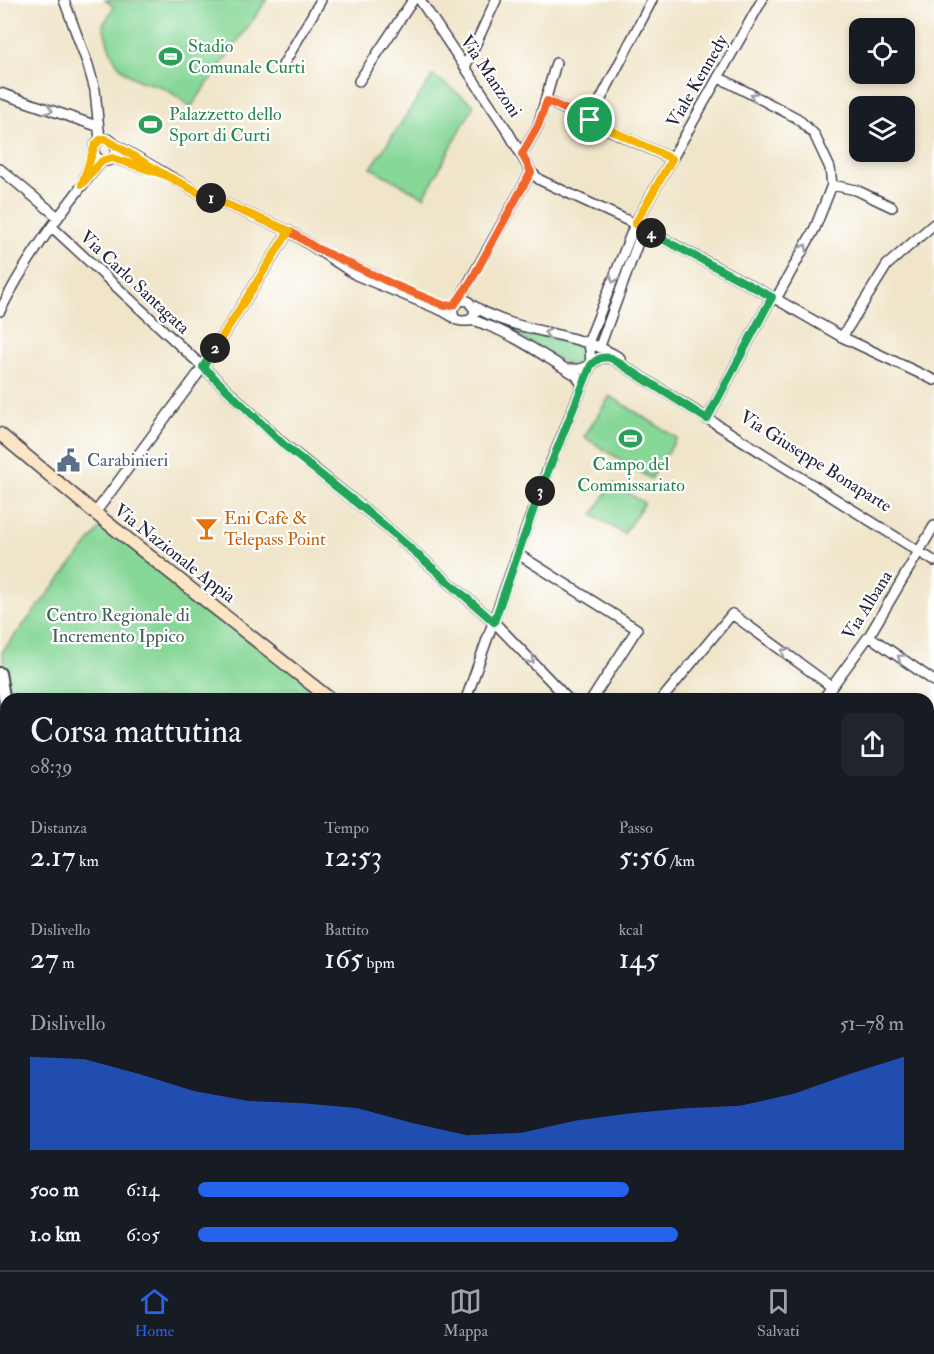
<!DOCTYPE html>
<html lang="it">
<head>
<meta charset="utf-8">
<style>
	body { margin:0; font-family:"IM FELL Double Pica",serif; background:#20242c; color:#f1f3f6; height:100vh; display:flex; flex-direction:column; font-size:22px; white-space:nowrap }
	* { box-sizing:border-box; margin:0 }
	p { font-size:20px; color:#9ea1a6 }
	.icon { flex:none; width:33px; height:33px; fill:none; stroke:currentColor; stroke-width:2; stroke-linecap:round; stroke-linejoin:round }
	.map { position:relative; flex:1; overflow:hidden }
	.side { position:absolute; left:0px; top:693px; width:934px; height:578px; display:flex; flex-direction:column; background:#171b24; border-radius:18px 18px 0 0; box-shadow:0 3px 9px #0003 }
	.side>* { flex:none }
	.buttons { position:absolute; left:849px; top:18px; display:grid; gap:12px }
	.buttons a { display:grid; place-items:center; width:66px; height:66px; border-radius:12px; background:#171b24; box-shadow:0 3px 9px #0003; font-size:30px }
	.pin { position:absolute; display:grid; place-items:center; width:51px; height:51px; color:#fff; margin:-26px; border:3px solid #fff; border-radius:50%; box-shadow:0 2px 6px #0007 }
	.km { position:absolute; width:30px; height:30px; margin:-15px; border-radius:50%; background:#222; color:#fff; font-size:16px; line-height:30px; text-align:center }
	.round { display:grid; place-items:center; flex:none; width:63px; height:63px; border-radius:12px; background:#20242c }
	.head { display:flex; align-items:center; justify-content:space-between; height:102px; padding:0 30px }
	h1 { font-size:33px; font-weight:600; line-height:45px }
	.metrics { display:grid; grid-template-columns:repeat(3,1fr); gap:9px; height:102px; padding:6px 30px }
	.metrics div { display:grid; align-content:center }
	.metrics b { font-size:30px; font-weight:600 }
	.metrics small { font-size:16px; font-weight:400 }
	.metrics p { font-size:16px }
	.chart { height:168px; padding:12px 30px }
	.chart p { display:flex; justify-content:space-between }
	.chart svg { width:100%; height:108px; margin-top:6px; fill:#2563eb; opacity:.7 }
	ul { padding:0 30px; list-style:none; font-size:20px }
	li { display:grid; grid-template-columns:96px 72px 1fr; align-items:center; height:45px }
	li i { height:15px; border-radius:8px; background:#2563eb }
	.menu { display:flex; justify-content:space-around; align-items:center; height:84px; border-top:2px solid #363941; background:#171b24; font-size:16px; color:#9ea1a6 }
	.menu a { display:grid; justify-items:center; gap:3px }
	.menu .active { color:#2563eb }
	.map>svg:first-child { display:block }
	.green { fill:#87d797; stroke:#547c69; stroke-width:1.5 }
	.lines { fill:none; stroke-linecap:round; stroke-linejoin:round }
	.minor-casing { stroke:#413f50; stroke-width:12 }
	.tertiary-casing { stroke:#413f50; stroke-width:14 }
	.secondary-casing { stroke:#413f50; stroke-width:15 }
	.minor { stroke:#fff; stroke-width:9 }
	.tertiary { stroke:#fff; stroke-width:10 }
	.secondary { stroke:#fce5c4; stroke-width:12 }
	.oneway { stroke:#9c9ca7 }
	.split-1-casing { stroke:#fff; stroke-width:12 }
	.split-2-casing { stroke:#fff; stroke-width:12 }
	.split-3-casing { stroke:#fff; stroke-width:12 }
	.split-4-casing { stroke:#fff; stroke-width:12 }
	.split-5-casing { stroke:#fff; stroke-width:12 }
	.split-1 { stroke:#f0652b; stroke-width:8 }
	.split-2 { stroke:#f5b400; stroke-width:8 }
	.split-3 { stroke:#22a559; stroke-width:8 }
	.split-4 { stroke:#22a559; stroke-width:8 }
	.split-5 { stroke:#f5b400; stroke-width:8 }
	.labels { text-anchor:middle; stroke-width:4.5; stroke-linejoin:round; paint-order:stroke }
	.leisure-label { font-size:18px; fill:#27864d; stroke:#fff; text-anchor:start }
	.street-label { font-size:18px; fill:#22223b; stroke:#fff }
	.service-label { font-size:18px; fill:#4e5e75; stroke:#fff; text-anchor:start }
	.food-label { font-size:18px; fill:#c56008; stroke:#fff; text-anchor:start }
	.park-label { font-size:18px; fill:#45615b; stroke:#fff }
</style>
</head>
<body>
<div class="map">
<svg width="934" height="1270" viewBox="0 0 934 1270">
	<rect width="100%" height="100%" fill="#fff"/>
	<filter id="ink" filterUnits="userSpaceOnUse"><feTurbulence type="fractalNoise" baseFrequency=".0167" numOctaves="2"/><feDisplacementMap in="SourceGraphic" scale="12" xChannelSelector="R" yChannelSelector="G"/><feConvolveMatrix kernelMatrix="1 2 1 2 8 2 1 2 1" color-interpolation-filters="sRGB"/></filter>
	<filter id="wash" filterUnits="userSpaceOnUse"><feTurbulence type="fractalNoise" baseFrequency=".008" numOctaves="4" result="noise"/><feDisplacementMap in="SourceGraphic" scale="24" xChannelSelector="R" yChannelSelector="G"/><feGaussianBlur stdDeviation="1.35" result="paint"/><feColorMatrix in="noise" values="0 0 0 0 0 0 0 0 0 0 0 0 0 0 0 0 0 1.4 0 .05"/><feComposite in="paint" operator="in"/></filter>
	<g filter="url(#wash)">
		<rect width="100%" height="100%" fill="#f0e5c9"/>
		<!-- green -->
		<path class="green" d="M105,0h162l-76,107c-10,-7 -21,-17 -32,-21 -8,-3 -16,-3 -23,-7 -22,-10 -28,-33 -33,-54l11,-18z
			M433,75l41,30 -50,92 -53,-29z
			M513,329l66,16 5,7c-1,8 -6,14 -15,13l-55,-31z
			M610,396l67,42 -26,41 -67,-42z
			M612,483l32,20 -20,31 -31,-19z
			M106,521l224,178h-321l-7,-47z"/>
	</g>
	<g filter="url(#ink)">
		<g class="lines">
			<defs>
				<path id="minor" d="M64,0l24,65 7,25 5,50
					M420,0l87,130 24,42 9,8 95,44 141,75 66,38 92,43
					M283,65l38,-65
					M465,67l31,-67
					M718,77l79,41 17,16 16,34 2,17 -17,43 -39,71
					M359,81l54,-81
					M0,93l97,33
					M547,101l125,58
					M590,120l62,-120
					M94 150a11 11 0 1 1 22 0a11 11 0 1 1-22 0Z
					M114,144l83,48 92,39 67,44 87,36 12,7
					M522,154l16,-28 18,-63
					M112,158l33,10
					M0,169l58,48
					M84,179l10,-28
					M832,185l24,5 36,17
					M52,227l151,140 82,78 99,80 110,97 74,77
					M346,263l29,13
					M458,302l73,-130
					M474,306c44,29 102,24 146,52
					M0,311c27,-54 64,-104 102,-150
					M468,321l5,-4 2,-7 -7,-9 -7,-1 -8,7c-2,20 11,12 23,14 4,1 9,4 13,5 31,12 59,33 87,49l6,10
					M842,337l45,-72 47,-41
					M588,343l47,-119 127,-224
					M600,346l43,-117
					M566,369h14l11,-4 -1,-16 -2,-6
					M707,419l65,-122
					M95,513l108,-146 86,-136
					M518,554l119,75 -45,70
					M869,636l65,45
					M466,699l76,-215 49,-119 9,-7h11l323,203
					M662,699l70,-85 100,73
					M823,699l46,-63 65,-110
					M928,925l6,2
					M0,1136l6,4
					M928,1226l6,5
					M93,1264l1,6
					M167,1264l6,6
					M371,1264l2,6
					M453,1270l3,-6
					M640,1270l4,-6
					M820,1270l4,-6"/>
				<path id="tertiary" d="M0,673l6,35
					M0,724l6,-7
					M0,731l6,6"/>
				<path id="secondary" d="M0,434l95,79 235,186
					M928,1137l6,4
					M697,1264l7,6"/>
			</defs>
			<!-- minor casing -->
			<use href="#minor" class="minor-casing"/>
			<!-- tertiary casing -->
			<use href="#tertiary" class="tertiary-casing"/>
			<!-- secondary casing -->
			<use href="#secondary" class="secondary-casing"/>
			<!-- minor -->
			<use href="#minor" class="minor"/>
			<!-- tertiary -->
			<use href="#tertiary" class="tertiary"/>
			<!-- secondary -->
			<use href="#secondary" class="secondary"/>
		</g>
		<!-- one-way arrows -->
		<defs><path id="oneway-chevron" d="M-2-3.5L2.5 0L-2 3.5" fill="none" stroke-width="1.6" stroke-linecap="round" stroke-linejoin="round" transform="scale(1.5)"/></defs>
		<g class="oneway">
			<use href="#oneway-chevron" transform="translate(754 96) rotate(-152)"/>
			<use href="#oneway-chevron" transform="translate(49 110) rotate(19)"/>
			<use href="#oneway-chevron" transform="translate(804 248) rotate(-61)"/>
			<use href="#oneway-chevron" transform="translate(614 279) rotate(111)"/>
			<use href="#oneway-chevron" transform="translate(548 333) rotate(-166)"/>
			<use href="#oneway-chevron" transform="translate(785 652) rotate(-144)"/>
			<use href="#oneway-chevron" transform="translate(901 658) rotate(-145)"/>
			<use href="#oneway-chevron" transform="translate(531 660) rotate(46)"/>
		</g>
	</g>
	<g class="lines" filter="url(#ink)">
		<defs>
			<path id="split-1" d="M211,198l78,33 27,17 81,38 48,20 10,-2 16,-23 60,-109 -9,-18 16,-28 9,-25 43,19"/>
			<path id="split-2" d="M211,198l-46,-23 -60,-36 -5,1 -5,5 -13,39 20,-23 10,-3 53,17 32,17 92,39 -74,117"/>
			<path id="split-3" d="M215,348l-12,19 82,79 99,79 110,97 46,-131"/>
			<path id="split-4" d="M540,491l51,-126c6,-6 11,-9 20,-7l96,61 65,-122 -121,-64"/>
			<path id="split-5" d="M590,120l82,39 -37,65 16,9"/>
		</defs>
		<!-- split-1 casing -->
		<use href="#split-1" class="split-1-casing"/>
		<!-- split-2 casing -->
		<use href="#split-2" class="split-2-casing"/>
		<!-- split-3 casing -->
		<use href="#split-3" class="split-3-casing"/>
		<!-- split-4 casing -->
		<use href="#split-4" class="split-4-casing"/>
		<!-- split-5 casing -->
		<use href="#split-5" class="split-5-casing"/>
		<!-- split-1 -->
		<use href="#split-1" class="split-1"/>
		<!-- split-2 -->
		<use href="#split-2" class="split-2"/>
		<!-- split-3 -->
		<use href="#split-3" class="split-3"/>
		<!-- split-4 -->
		<use href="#split-4" class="split-4"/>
		<!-- split-5 -->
		<use href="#split-5" class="split-5"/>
	</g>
	<!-- icons -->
	<defs>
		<symbol id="stadium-bare" viewBox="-9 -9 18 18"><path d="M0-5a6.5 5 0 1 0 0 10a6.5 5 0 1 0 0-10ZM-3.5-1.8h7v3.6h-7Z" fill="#2e9e5b" stroke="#fff" stroke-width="2.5" paint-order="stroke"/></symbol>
		<symbol id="civic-bare" viewBox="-9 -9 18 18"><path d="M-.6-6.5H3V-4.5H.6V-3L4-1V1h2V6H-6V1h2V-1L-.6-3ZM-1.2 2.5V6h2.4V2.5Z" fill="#5c6f8a" stroke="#fff" stroke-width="2.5" paint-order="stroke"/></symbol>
		<symbol id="bar-bare" viewBox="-9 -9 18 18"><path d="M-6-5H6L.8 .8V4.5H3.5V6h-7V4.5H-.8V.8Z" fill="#e8710a" stroke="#fff" stroke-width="2.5" paint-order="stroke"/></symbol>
	</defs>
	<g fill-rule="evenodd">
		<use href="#stadium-bare" x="154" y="40" width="33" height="33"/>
		<use href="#stadium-bare" x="134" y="108" width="33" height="33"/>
		<use href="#stadium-bare" x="614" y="422" width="33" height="33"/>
		<use href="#civic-bare" x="52" y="444" width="33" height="33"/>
		<use href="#bar-bare" x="190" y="512" width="33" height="33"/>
	</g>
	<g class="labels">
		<!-- leisure labels -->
		<g class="leisure-label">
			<text x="188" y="52">Stadio<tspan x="188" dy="21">Comunale Curti</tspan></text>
			<text x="169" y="120">Palazzetto dello<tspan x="169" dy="21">Sport di Curti</tspan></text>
			<text x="631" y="470" text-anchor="middle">Campo del<tspan x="631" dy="21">Commissariato</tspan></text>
		</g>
		<!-- street labels -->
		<g class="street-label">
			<text transform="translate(491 76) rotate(56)" y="6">Via Manzoni</text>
			<text transform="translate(697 81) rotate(-60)" y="6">Viale Kennedy</text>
			<text transform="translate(135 282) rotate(43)" y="6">Via Carlo Santagata</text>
			<text transform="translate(816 461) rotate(32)" y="6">Via Giuseppe Bonaparte</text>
			<text transform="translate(175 553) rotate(38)" y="6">Via Nazionale Appia</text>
			<text transform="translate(867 605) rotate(-58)" y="6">Via Albana</text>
		</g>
		<!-- service labels -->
		<g class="service-label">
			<text x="87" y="466">Carabinieri</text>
		</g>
		<!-- food labels -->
		<g class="food-label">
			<text x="224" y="524">Eni Cafè &amp;<tspan x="224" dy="21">Telepass Point</tspan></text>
		</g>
		<!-- park labels -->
		<g class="park-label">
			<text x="118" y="621">Centro Regionale di<tspan x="118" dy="21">Incremento Ippico</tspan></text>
		</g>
	</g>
</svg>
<div class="buttons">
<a><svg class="icon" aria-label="locate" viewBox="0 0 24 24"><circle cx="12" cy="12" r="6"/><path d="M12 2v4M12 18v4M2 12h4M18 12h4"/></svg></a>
<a><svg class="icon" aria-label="layers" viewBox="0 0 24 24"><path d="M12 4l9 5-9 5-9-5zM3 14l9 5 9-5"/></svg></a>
</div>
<div class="pin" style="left:590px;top:120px;background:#1e9e55"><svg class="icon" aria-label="arrive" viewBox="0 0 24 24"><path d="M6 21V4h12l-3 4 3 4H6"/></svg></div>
<b class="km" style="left:211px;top:198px">1</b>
<b class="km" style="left:215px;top:348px">2</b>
<b class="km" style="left:540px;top:491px">3</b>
<b class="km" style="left:651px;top:233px">4</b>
<section class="side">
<div class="head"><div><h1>Corsa mattutina</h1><p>08:39</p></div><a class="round"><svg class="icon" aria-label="share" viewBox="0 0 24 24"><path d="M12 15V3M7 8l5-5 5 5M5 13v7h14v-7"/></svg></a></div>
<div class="metrics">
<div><p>Distanza</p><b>2.17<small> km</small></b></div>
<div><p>Tempo</p><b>12:53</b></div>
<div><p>Passo</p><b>5:56<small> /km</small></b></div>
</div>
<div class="metrics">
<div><p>Dislivello</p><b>27<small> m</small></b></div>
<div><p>Battito</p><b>165<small> bpm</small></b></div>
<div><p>kcal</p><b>145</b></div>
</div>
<div class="chart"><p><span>Dislivello</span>51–78 m</p>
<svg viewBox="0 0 160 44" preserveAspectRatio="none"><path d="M0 44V6L10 7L20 13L30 20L40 24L50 25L60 27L70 33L80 38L90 37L100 32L110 29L120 27L130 26L140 21L150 13L160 6V44z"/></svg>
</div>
<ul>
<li><b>500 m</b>6:14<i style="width:61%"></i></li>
<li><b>1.0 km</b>6:05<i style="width:68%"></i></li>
</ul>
</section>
</div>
<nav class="menu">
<a class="active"><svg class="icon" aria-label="home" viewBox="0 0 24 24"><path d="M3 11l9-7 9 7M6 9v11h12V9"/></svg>Home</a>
<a><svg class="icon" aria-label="map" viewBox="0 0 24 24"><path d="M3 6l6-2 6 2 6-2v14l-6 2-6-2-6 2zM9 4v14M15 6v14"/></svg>Mappa</a>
<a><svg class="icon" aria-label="saved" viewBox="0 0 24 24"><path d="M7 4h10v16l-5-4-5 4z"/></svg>Salvati</a>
</nav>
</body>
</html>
